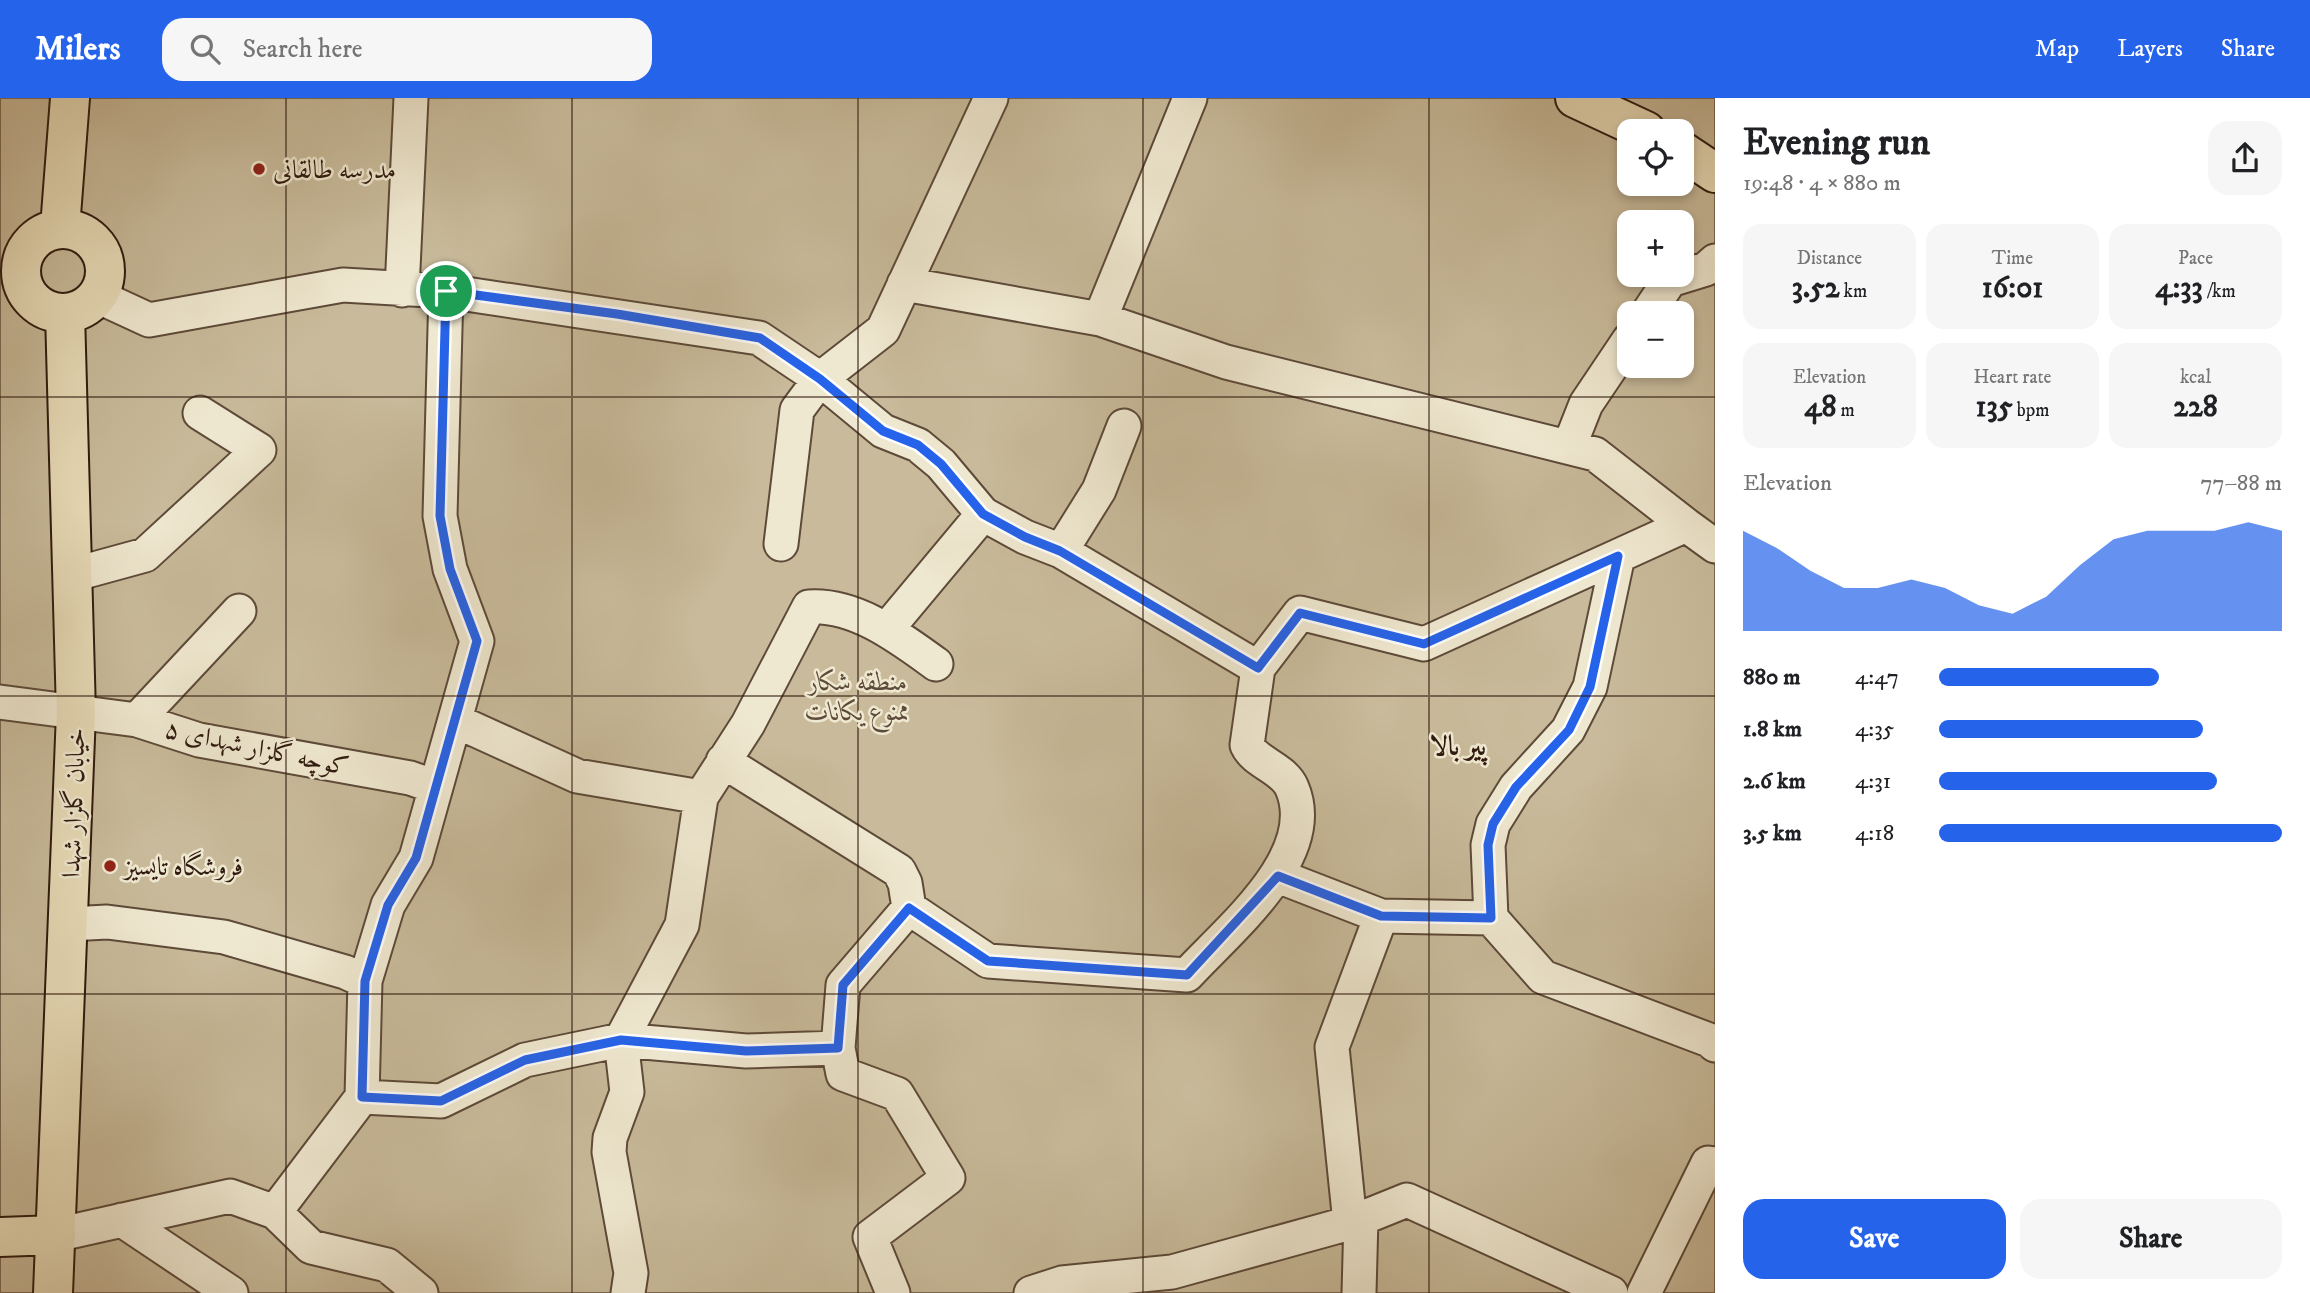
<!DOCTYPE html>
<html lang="en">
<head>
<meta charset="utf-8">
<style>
	body { margin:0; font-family:"IM FELL DW Pica",Amiri,serif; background:#f6f6f6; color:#202124; height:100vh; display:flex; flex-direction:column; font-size:26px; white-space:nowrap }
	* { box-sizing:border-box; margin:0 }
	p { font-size:23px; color:#757577 }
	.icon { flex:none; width:38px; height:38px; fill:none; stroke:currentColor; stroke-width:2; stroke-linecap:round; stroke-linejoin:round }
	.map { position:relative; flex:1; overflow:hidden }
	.panel { display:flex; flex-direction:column; background:#fff; width:595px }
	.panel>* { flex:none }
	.controls { position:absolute; left:1617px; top:21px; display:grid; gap:14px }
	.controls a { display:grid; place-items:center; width:77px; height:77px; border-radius:14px; background:#fff; box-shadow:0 4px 10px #0003; font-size:35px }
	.pin { position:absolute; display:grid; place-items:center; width:60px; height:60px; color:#fff; margin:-30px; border:4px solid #fff; border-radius:50%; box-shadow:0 2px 7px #0007 }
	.round { display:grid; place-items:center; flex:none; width:74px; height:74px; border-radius:21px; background:#f6f6f6 }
	.overview { display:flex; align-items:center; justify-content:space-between; height:119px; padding:0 28px }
	h1 { font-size:38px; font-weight:700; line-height:52px }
	.figures { display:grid; grid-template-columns:repeat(3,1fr); gap:10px; height:119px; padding:7px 28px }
	.figures div { display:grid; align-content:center; border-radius:18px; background:#f6f6f6; text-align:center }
	.figures b { font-size:30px; font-weight:700 }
	.figures small { font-size:19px; font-weight:400 }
	.figures p { font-size:19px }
	.chart { height:196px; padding:14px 28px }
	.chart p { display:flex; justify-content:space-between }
	.chart svg { width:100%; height:126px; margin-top:7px; fill:#2563eb; opacity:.7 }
	.button { display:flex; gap:14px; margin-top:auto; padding:14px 28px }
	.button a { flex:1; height:80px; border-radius:21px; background:#2563eb; color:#fff; font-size:28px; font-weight:700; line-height:80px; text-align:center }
	.button a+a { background:#f6f6f6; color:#202124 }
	ul { padding:0 28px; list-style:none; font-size:23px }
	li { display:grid; grid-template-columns:112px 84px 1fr; align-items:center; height:52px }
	li i { height:18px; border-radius:9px; background:#2563eb }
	header { display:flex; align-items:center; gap:42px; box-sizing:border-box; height:98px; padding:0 35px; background:#2563eb; color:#fff }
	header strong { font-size:33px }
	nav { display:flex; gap:38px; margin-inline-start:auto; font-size:24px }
	.search { width:490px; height:63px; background:#f6f6f6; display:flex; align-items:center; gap:18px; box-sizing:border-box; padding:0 24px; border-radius:21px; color:#757577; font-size:26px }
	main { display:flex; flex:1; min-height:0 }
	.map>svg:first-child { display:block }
	.green { fill:#c8ba9a; stroke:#7c6a54; stroke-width:2; fill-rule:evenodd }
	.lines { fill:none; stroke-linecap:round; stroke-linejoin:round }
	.minor-casing { stroke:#5d4a39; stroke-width:37 }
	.major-casing { stroke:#2f1a0f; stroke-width:42 }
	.minor { stroke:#efe8d0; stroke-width:33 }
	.major { stroke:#e7dbb7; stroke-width:38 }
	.route-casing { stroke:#fff; stroke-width:14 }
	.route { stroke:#2563eb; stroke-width:9 }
	.grid { fill:none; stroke:#2f1a0f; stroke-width:2; stroke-opacity:0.55 }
	.poi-dot { fill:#8f2418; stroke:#efe8d0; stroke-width:2.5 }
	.labels { text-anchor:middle; stroke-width:5; stroke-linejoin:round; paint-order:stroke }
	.poi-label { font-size:26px; fill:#2f1a0f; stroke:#efe8d0; text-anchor:start }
	.park-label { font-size:26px; font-style:italic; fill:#5d4a39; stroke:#efe8d0 }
	.street-label { font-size:26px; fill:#2f1a0f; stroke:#efe8d0 }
	.neighbourhood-label { font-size:28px; font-weight:bold; fill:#2f1a0f; stroke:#efe8d0 }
</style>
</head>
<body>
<header>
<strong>Milers</strong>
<div class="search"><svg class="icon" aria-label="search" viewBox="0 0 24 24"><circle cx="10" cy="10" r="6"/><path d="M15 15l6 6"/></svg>Search here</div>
<nav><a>Map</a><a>Layers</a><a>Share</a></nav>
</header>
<main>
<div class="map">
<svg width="1715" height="1195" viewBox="0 0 1715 1195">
	<rect width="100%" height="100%" fill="#e7dbb7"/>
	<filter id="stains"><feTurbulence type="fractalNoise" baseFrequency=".00286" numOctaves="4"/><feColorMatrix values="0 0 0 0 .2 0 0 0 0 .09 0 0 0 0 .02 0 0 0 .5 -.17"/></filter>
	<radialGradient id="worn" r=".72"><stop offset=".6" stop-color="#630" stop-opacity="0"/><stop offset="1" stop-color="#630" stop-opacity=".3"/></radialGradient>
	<!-- green -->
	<path class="green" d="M0,0h1715v1195h-1715zM1629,33h53v53h-53zM1629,124h53v53h-53zM1629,215h53v53h-53z"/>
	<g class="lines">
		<defs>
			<path id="minor" d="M904,186l196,35 126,43 369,92 91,71 -68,31 -28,131 -22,43 -52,57 -23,37 -5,21 3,73
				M402,192l9,-192
				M97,198l52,24 194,-35 103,6
				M1648,215l22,-33 36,-11 9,-8
				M1100,221l90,-221
				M1569,349l17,-43 43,-64
				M1686,427l29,21
				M781,446l16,-134 23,-31 63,-49 108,-232
				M1061,453l38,-61 25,-64
				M72,477l73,-20 114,-105 -59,-37
				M887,531l96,-115
				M0,604l137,18 62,20 211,38 26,9
				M137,622l102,-109
				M456,623l121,55 124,21
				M723,663l176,110 6,12 4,25
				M1278,778l103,40 -49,131 18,176
				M1381,818l110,2 52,59 166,63 6,5
				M69,826l38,-2 117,15 121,35 20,9
				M838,950l5,-63 66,-77 79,53 199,14c41,-45 134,-119 105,-187 -8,-20 -37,-25 -45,-43l11,-77 42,-55 124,31 194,-88
				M362,999l79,4 84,-41 96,-20 125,11 92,-3 5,26 54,20 51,84 -78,59 23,56
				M275,1114l87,-115 3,-116 23,-76 28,-47 61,-217 -27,-72 -10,-53 6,-225 313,47 61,41 63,52 35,14 23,19 42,50 42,23 36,14 197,117
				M122,1122l109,73
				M56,1137l174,-39 45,16 36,35 76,18 34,28
				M628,1195l3,-20 -22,-121 1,-14 17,-46 -6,-52 61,-115 19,-128 47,-73 61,-117c47,-3 91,31 127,57
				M1031,1195l31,-10 110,-11 178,-49 57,-23 204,93
				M1359,1195l2,-75
				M1644,1195l64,-130 7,1"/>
			<path id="major" d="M1575,0l71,33
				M1682,53l33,22
				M60,130l10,-130
				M21 173a42 42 0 1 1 84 0a42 42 0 1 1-84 0Z
				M0,1139l56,-2
				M53,1195l23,-580 -11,-400"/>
		</defs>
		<!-- minor casing -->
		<use href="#minor" class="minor-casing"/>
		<!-- major casing -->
		<use href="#major" class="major-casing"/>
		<!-- minor -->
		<use href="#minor" class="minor"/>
		<!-- major -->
		<use href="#major" class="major"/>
	</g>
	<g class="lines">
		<defs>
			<path id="route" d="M446,193l171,23 143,24 60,41 63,52 35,14 23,19 42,50 42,23 35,14 198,117 42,-55 124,31 194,-88 -28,131 -21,43 -53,57 -23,37 -5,21 3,73 -110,-2 -103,-40 -91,99 -199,-14 -79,-53 -66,77 -5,63 -92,3 -125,-11 -96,20 -84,41 -79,-4 3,-116 23,-76 28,-47 61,-217 -27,-72 -10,-53z"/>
		</defs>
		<!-- route casing -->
		<use href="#route" class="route-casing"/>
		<!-- route -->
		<use href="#route" class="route"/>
	</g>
	<!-- grid -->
	<path class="grid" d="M286,0v1195M572,0v1195M858,0v1195M1143,0v1195M1429,0v1195M0,299h1715M0,598h1715M0,896h1715"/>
	<!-- markers -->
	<g class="poi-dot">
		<circle cx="259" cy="71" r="7"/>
		<circle cx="110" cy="768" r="7"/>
	</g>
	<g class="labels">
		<!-- poi labels -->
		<g class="poi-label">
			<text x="273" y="80">مدرسه طالقانی</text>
			<text x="124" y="777">فروشگاه تایسیز</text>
		</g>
		<!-- park labels -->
		<g class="park-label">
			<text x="858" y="592">منطقه شکار<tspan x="858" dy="30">ممنوع یکانات</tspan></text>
		</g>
		<!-- street labels -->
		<g class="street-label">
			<text transform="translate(257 649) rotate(12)" y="9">کوچه گلزار شهدای ۵</text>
			<text transform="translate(73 705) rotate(-88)" y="9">خیابان گلزار شهدا</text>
		</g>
		<!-- neighbourhood labels -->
		<g class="neighbourhood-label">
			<text x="1458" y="657">پیر بالا</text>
		</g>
	</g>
	<rect width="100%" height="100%" filter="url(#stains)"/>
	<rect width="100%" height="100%" fill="url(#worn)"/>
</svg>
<div class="controls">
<a><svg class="icon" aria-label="locate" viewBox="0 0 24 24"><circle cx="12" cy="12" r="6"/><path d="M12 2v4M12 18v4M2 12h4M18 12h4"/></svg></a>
<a>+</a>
<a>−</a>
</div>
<div class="pin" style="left:446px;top:193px;background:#1e9e55"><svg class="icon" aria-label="arrive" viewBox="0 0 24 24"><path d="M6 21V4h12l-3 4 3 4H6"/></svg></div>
</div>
<section class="panel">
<div class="overview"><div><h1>Evening run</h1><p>19:48 · 4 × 880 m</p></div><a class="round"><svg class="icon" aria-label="share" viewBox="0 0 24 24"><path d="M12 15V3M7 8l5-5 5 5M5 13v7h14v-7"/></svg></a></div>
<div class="figures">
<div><p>Distance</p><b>3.52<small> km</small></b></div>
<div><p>Time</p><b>16:01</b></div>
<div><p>Pace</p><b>4:33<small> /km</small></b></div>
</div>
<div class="figures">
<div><p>Elevation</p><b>48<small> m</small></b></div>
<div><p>Heart rate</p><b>135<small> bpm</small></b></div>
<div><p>kcal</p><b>228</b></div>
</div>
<div class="chart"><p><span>Elevation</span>77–88 m</p>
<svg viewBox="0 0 160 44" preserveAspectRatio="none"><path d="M0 44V9L10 15L20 23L30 29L40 29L50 26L60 29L70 35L80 38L90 32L100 21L110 12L120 9L130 9L140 9L150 6L160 9V44z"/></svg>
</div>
<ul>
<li><b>880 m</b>4:47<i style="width:64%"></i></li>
<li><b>1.8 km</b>4:35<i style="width:77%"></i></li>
<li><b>2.6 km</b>4:31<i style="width:81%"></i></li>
<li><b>3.5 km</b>4:18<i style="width:100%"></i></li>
</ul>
<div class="button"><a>Save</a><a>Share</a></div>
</section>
</main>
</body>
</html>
